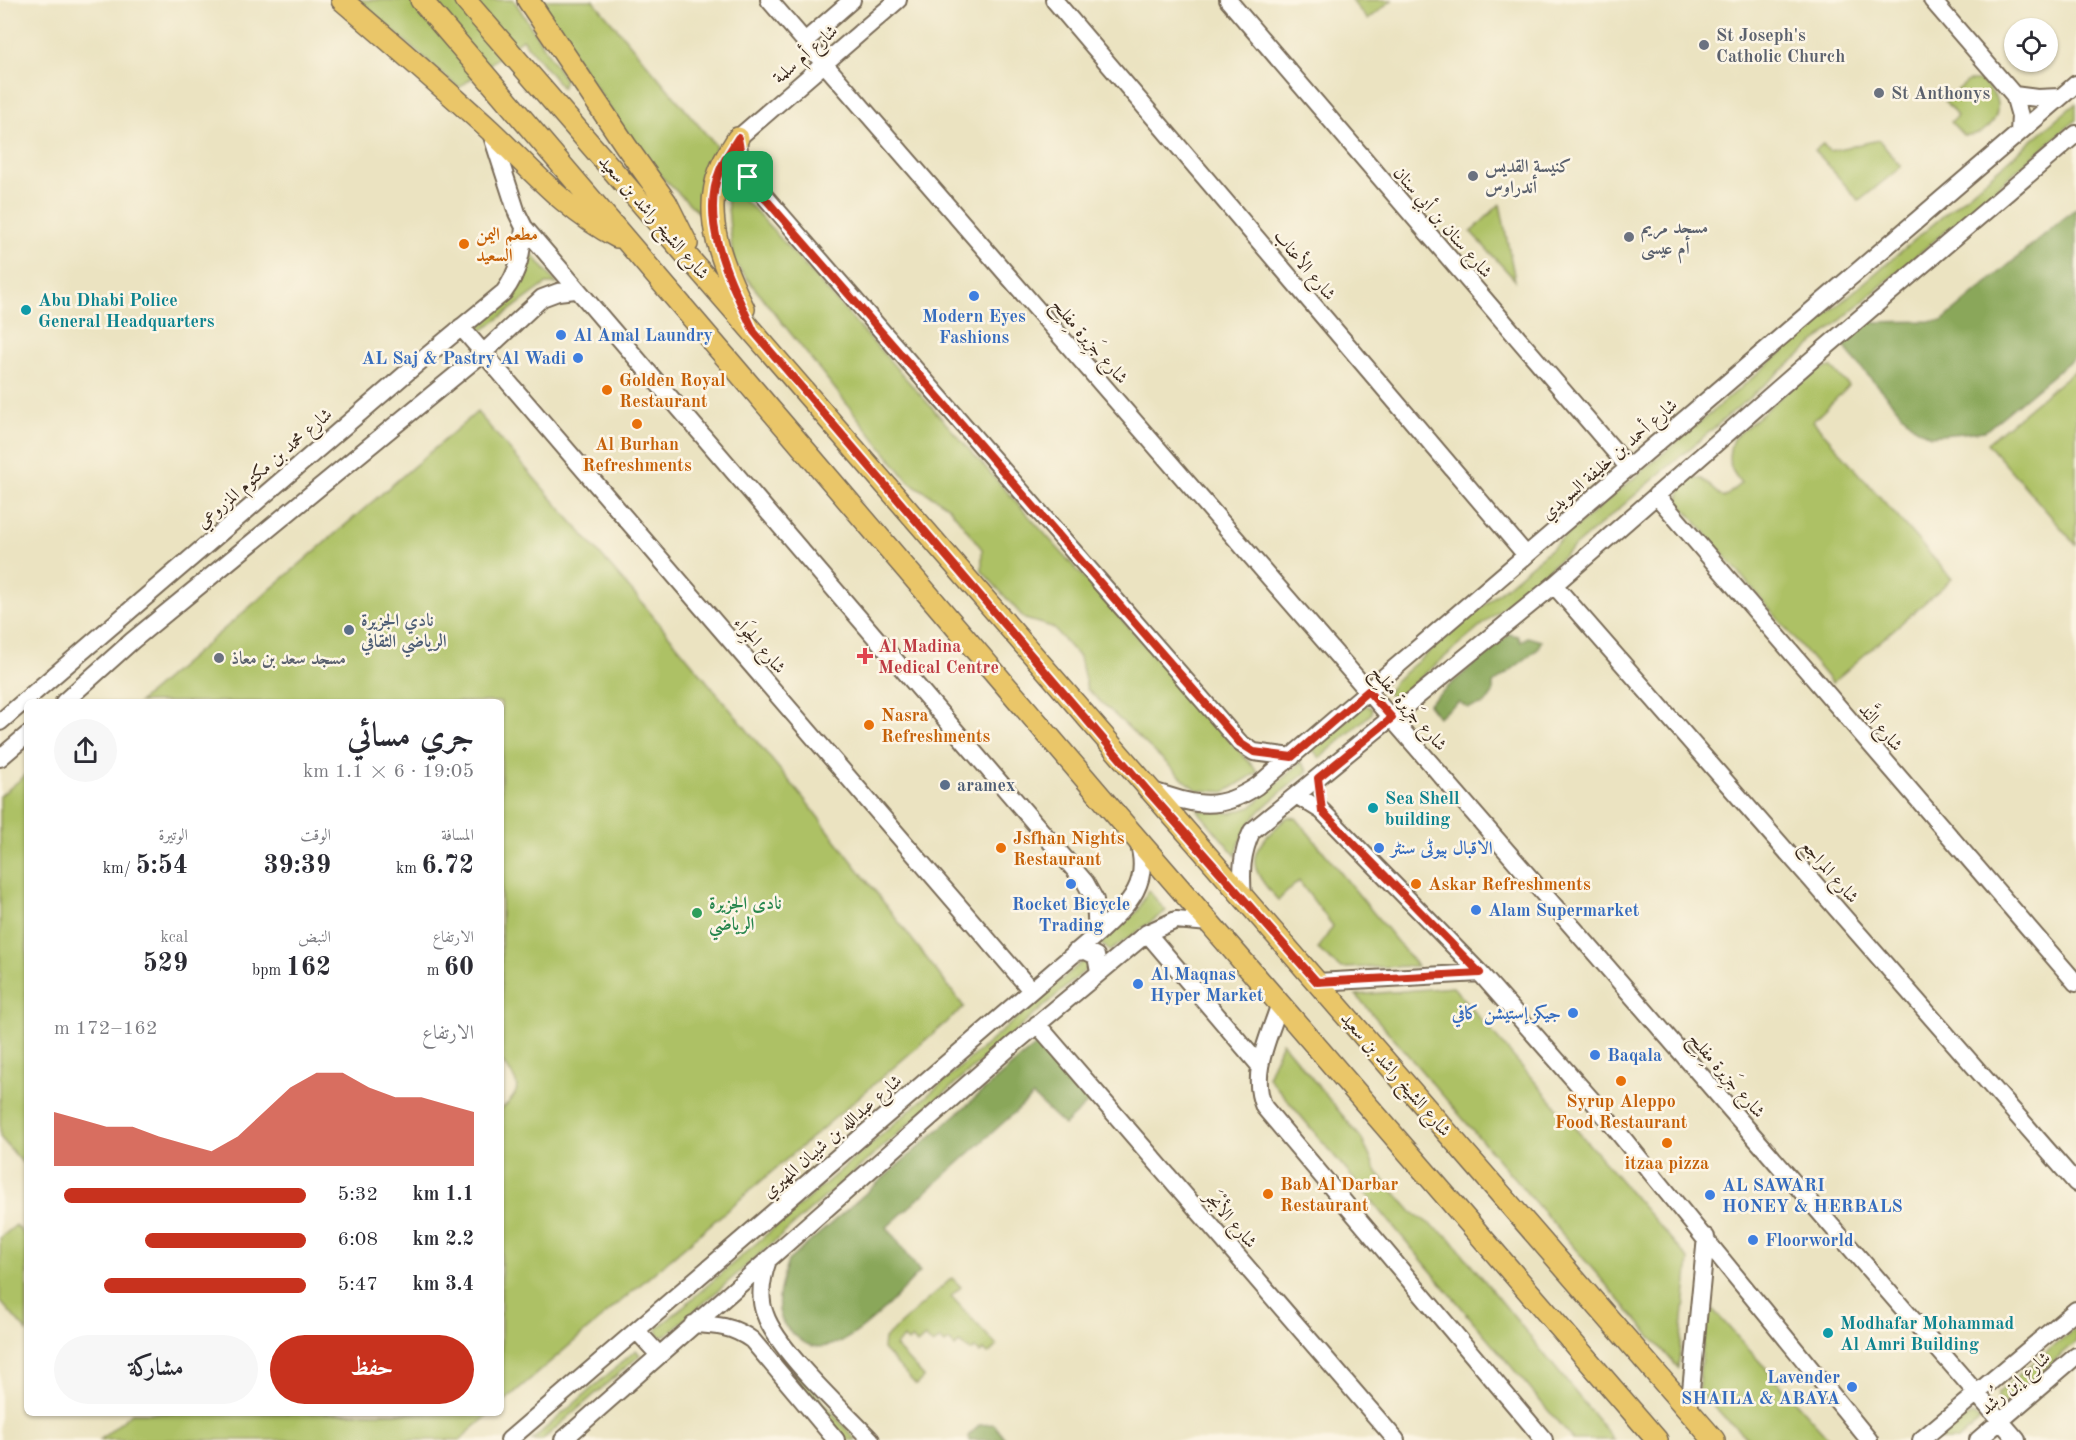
<!DOCTYPE html>
<html lang="ar">
<head>
<meta charset="utf-8">
<style>
	body { margin:0; font-family:"Old Standard TT",Amiri,serif; background:#f7f7f7; color:#2b2b33; direction:rtl; height:100vh; display:flex; flex-direction:column; font-size:22px; white-space:nowrap }
	* { box-sizing:border-box; margin:0 }
	p { font-size:20px; color:#7c7c81 }
	.icon { flex:none; width:33px; height:33px; fill:none; stroke:currentColor; stroke-width:2; stroke-linecap:round; stroke-linejoin:round }
	.map { position:relative; flex:1; overflow:hidden; direction:ltr }
	.details { position:absolute; left:24px; top:699px; width:480px; height:717px; display:flex; flex-direction:column; background:#fff; border-radius:9px; box-shadow:0 2px 4px #0004; direction:rtl }
	.details>* { flex:none }
	.tools { position:absolute; left:2004px; top:18px; display:grid; gap:12px }
	.tools a { display:grid; place-items:center; width:54px; height:54px; border-radius:50%; background:#fff; box-shadow:0 2px 4px #0004; font-size:30px }
	.pin { position:absolute; display:grid; place-items:center; width:51px; height:51px; color:#fff; margin:-26px; border-radius:12px; box-shadow:0 3px 9px #0006 }
	.round { display:grid; place-items:center; flex:none; width:63px; height:63px; border-radius:32px; background:#f7f7f7 }
	.headline { display:flex; align-items:center; justify-content:space-between; height:102px; padding:0 30px }
	h1 { font-size:33px; font-weight:700; line-height:45px }
	.stats { display:grid; grid-template-columns:repeat(3,1fr); gap:9px; height:102px; padding:6px 30px }
	.stats div { display:grid; align-content:center }
	.stats b { font-size:26px; font-weight:700 }
	.stats small { font-size:16px; font-weight:400 }
	.stats p { font-size:16px }
	.chart { height:168px; padding:12px 30px }
	.chart p { display:flex; justify-content:space-between }
	.chart svg { width:100%; height:108px; margin-top:6px; fill:#c8321e; opacity:.7 }
	.cta { display:flex; gap:12px; margin-top:auto; padding:12px 30px }
	.cta a { flex:1; height:69px; border-radius:36px; background:#c8321e; color:#fff; font-size:24px; font-weight:700; line-height:69px; text-align:center }
	.cta a+a { background:#f7f7f7; color:#2b2b33 }
	ul { padding:0 30px; list-style:none; font-size:20px }
	li { display:grid; grid-template-columns:96px 72px 1fr; align-items:center; height:45px }
	li i { height:15px; border-radius:8px; background:#c8321e }
	.map>svg:first-child { display:block }
	.green { fill:#adc165; stroke:#747642; stroke-width:1.5 }
	.forest { fill:#8aa75a; stroke:#62683c; stroke-width:1.5 }
	.lines { fill:none; stroke-linecap:round; stroke-linejoin:round }
	.minor-casing { stroke:#796b57; stroke-width:20 }
	.major-casing { stroke:#796b57; stroke-width:24 }
	.minor { stroke:#fff; stroke-width:16 }
	.major { stroke:#eac669; stroke-width:21 }
	.route-casing { stroke:#fff; stroke-width:12 }
	.route { stroke:#c8321e; stroke-width:8 }
	.worship-dot { fill:#6b7280; stroke:#fcf5e5; stroke-width:2 }
	.food-dot { fill:#e8710a; stroke:#fcf5e5; stroke-width:2 }
	.shop-dot { fill:#3f7fe0; stroke:#fcf5e5; stroke-width:2 }
	.culture-dot { fill:#0f9aa8; stroke:#fcf5e5; stroke-width:2 }
	.service-dot { fill:#5c6f8a; stroke:#fcf5e5; stroke-width:2 }
	.health-dot { fill:#e0444e; stroke:#fcf5e5; stroke-width:2 }
	.leisure-dot { fill:#2e9e5b; stroke:#fcf5e5; stroke-width:2 }
	.labels { text-anchor:middle; stroke-width:5; stroke-linejoin:round; paint-order:stroke }
	.worship-label { font-size:18px; font-weight:bold; fill:#5b616d; stroke:#fcf5e5; text-anchor:start }
	.street-label { font-size:18px; fill:#3b2a1e; stroke:#fcf5e5 }
	.food-label { font-size:18px; font-weight:bold; fill:#c56008; stroke:#fcf5e5; text-anchor:start }
	.culture-label { font-size:18px; font-weight:bold; fill:#0d838f; stroke:#fcf5e5; text-anchor:start }
	.shop-label { font-size:18px; font-weight:bold; fill:#366cbe; stroke:#fcf5e5; text-anchor:start }
	.service-label { font-size:18px; font-weight:bold; fill:#4e5e75; stroke:#fcf5e5; text-anchor:start }
	.health-label { font-size:18px; font-weight:bold; fill:#be3a42; stroke:#fcf5e5; text-anchor:start }
	.leisure-label { font-size:18px; font-weight:bold; fill:#27864d; stroke:#fcf5e5; text-anchor:start }
</style>
</head>
<body>
<div class="map">
<svg width="2076" height="1440" viewBox="0 0 2076 1440">
	<rect width="100%" height="100%" fill="#fcf5e5"/>
	<filter id="ink" filterUnits="userSpaceOnUse"><feTurbulence type="fractalNoise" baseFrequency=".0167" numOctaves="2"/><feDisplacementMap in="SourceGraphic" scale="12" xChannelSelector="R" yChannelSelector="G"/><feConvolveMatrix kernelMatrix="1 2 1 2 8 2 1 2 1" color-interpolation-filters="sRGB"/></filter>
	<filter id="wash" filterUnits="userSpaceOnUse"><feTurbulence type="fractalNoise" baseFrequency=".008" numOctaves="4" result="noise"/><feDisplacementMap in="SourceGraphic" scale="24" xChannelSelector="R" yChannelSelector="G"/><feGaussianBlur stdDeviation="1.35" result="paint"/><feColorMatrix in="noise" values="0 0 0 0 0 0 0 0 0 0 0 0 0 0 0 0 0 1.4 0 .05"/><feComposite in="paint" operator="in"/></filter>
	<g filter="url(#wash)">
		<rect width="100%" height="100%" fill="#ebe3c1"/>
		<!-- green -->
		<path class="green" d="M358,0h156l51,80 -3,8 -40,-49 -63,49z
			M537,0h56l123,146 -18,66 -53,-51z
			M1351,0h41l-24,20z
			M1968,81h13c5,5 12,11 15,18 6,22 -13,38 -33,36l-12,-13 6,-6 -12,-15z
			M2076,103v17l-676,575 -6,3 -7,-5 9,-13z
			M1879,140l22,27 -42,34 -44,-51 8,-6 6,7z
			M726,186l28,23 504,563 -33,20 -27,-2 -10,-7 -101,-94 -7,-31 -28,-31 -27,-8 -43,-48v-22l-34,-43 -39,-24 -176,-221z
			M1500,204l15,76 -44,-48z
			M532,254l25,30h-11l-63,46h-7l50,-55z
			M1831,367l18,19 -36,35 139,158 -120,104 -152,-180c-3,-13 2,-18 11,-26l11,2 22,19 17,-15c-13,-16 -15,-24 -8,-44l77,-68z
			M2076,369v176l-89,-102z
			M477,412l166,192 162,196 159,207 -463,397v-295c24,-19 18,-27 0,-48v-359h-362z
			M1365,705l7,3v5l-52,45 -8,-9z
			M1301,762l7,9c-30,25 -65,44 -72,85l-39,-46 34,3 20,-6z
			M27,774v394l-27,-31v-341z
			M1287,817l9,1 121,148 -77,2 -22,-19 15,-23 -34,-45 -21,19c-37,-40 -27,-49 9,-83z
			M1148,890l18,21 -56,40 -10,-8 38,-32z
			M1083,961l6,6 -422,368 -5,2 -4,-3 -1,-5z
			M1453,987l236,273 -11,108 -322,-373z
			M1282,1042l79,96 16,34 35,40 38,26 164,202h-41l-305,-363z
			M16,1225l11,13v94l-27,-31v-63z
			M952,1278l9,9 -10,9 46,50 -9,8 -4,-4 -4,3 -5,-5 -4,3 -12,-8 -4,4 -6,-6 -4,3 -5,-5 -7,6 -8,-8 -8,7 -5,-6 -4,4 -4,-4 -9,8 29,31 -8,8 -33,-36 1,-10z
			M1707,1303l123,137h-81l-51,-47z
			M2076,1327v15l-71,61 -7,-3v-7z
			M636,1350l4,5 -98,85h-10z
			M796,1370l60,70h-10l-54,-65z
			M132,1413h359l-32,27h-359z
			M1973,1414l7,6 -22,20h-24z"/>
		<!-- forest -->
		<path class="forest" d="M2076,208v148l-91,75 -55,5 -17,-10 -63,-71 -8,-14 25,-19 75,-1z
			M1509,634l9,2 3,6 7,-5 13,4 -3,8 -45,35v9l-8,11 -17,4 -9,-6 -21,15 -10,-13z
			M1037,1044l54,56 -27,25 -31,-29 -146,131 33,45c-24,24 -74,86 -111,73 -7,-2 -13,-9 -19,-14 -20,-16 -9,-49 -2,-70z
			M994,1424l12,16h-37l-1,-4 12,-11z"/>
	</g>
	<g filter="url(#ink)">
		<g class="lines">
			<defs>
				<path id="minor" d="M769,0l1248,1440
					M898,0l-160,138 1,15 9,24 492,566 14,9 38,5
					M1054,0l472,555
					M1228,0l401,468
					M1932,0l82,95 6,21 -1,16
					M805,41l47,-41
					M2014,95l23,3 23,-1
					M491,133l26,80 7,14 561,655 10,18 2,34
					M461,327l570,663
					M1656,495l420,488
					M1554,585l522,598
					M64,702l68,-61 351,-288 59,-55 16,-6 17,-2
					M0,722l417,-358 87,-72c15,-20 18,-40 20,-65
					M0,758l27,-23
					M1146,789c46,14 68,26 111,-3l819,-702
					M1296,795l26,16 158,162 111,126 278,341
					M1243,898c-2,-25 -2,-44 9,-67l302,-246 271,-237 251,-214
					M1147,933l113,133
					M1075,952l11,-1 10,5 3,16
					M1317,982l163,-9
					M1280,1003c-10,33 -31,70 -16,104l280,333
					M1037,1024l359,416
					M768,1260c-6,17 -10,36 -3,54 12,36 78,96 106,126
					M693,1324c24,1 40,2 59,16l84,100
					M637,1331l22,24
					M1689,1411l17,-174
					M509,1440l588,-506c29,-28 55,-48 41,-92
					M563,1440l446,-392 138,-115 29,-13 33,3
					M1921,1440l155,-130
					M1978,1440l98,-84"/>
				<path id="major" d="M342,0c50,43 100,86 149,131 41,39 75,80 126,106
					M421,0l696,816 540,624
					M465,0c416,481 832,961 1249,1440
					M528,0l98,146 40,56 21,42
					M738,138c-6,10 -14,21 -18,32 -19,47 4,98 24,139"/>
			</defs>
			<!-- minor casing -->
			<use href="#minor" class="minor-casing"/>
			<!-- major casing -->
			<use href="#major" class="major-casing"/>
			<!-- minor -->
			<use href="#minor" class="minor"/>
			<!-- major -->
			<use href="#major" class="major"/>
		</g>
	</g>
	<g class="lines" filter="url(#ink)">
		<defs>
			<path id="route" d="M738,138l5,28 12,21 485,556 14,9 38,5 76,-66 24,27 -74,60 4,33 158,162 -163,9 -171,-193 -392,-457c-22,-48 -56,-109 -34,-162 5,-12 12,-22 18,-32z"/>
		</defs>
		<!-- route casing -->
		<use href="#route" class="route-casing"/>
		<!-- route -->
		<use href="#route" class="route"/>
	</g>
	<!-- markers -->
	<g class="worship-dot">
		<circle cx="1704" cy="45" r="6"/>
		<circle cx="1879" cy="93" r="6"/>
		<circle cx="1473" cy="176" r="6"/>
		<circle cx="1629" cy="237" r="6"/>
		<circle cx="219" cy="658" r="6"/>
	</g>
	<g class="food-dot">
		<circle cx="464" cy="244" r="6"/>
		<circle cx="607" cy="390" r="6"/>
		<circle cx="637" cy="424" r="6"/>
		<circle cx="869" cy="725" r="6"/>
		<circle cx="1001" cy="848" r="6"/>
		<circle cx="1416" cy="884" r="6"/>
		<circle cx="1621" cy="1081" r="6"/>
		<circle cx="1667" cy="1143" r="6"/>
		<circle cx="1268" cy="1194" r="6"/>
	</g>
	<g class="shop-dot">
		<circle cx="974" cy="296" r="6"/>
		<circle cx="561" cy="335" r="6"/>
		<circle cx="578" cy="358" r="6"/>
		<circle cx="1379" cy="848" r="6"/>
		<circle cx="1071" cy="884" r="6"/>
		<circle cx="1476" cy="910" r="6"/>
		<circle cx="1138" cy="984" r="6"/>
		<circle cx="1573" cy="1013" r="6"/>
		<circle cx="1595" cy="1055" r="6"/>
		<circle cx="1710" cy="1195" r="6"/>
		<circle cx="1753" cy="1240" r="6"/>
		<circle cx="1852" cy="1387" r="6"/>
	</g>
	<g class="culture-dot">
		<circle cx="26" cy="310" r="6"/>
		<circle cx="1373" cy="808" r="6"/>
		<circle cx="1828" cy="1333" r="6"/>
	</g>
	<g class="service-dot">
		<circle cx="349" cy="630" r="6"/>
		<circle cx="945" cy="785" r="6"/>
	</g>
	<path class="health-dot" d="M862 647h6v6h6v6h-6v6h-6v-6h-6v-6h6z"/>
	<circle class="leisure-dot" cx="697" cy="913" r="6"/>
	<g class="labels">
		<!-- worship labels -->
		<g class="worship-label">
			<text x="1716" y="41">St Joseph's<tspan x="1716" dy="21">Catholic Church</tspan></text>
			<text x="1891" y="99">St Anthonys</text>
			<text x="1485" y="172">كنيسة القديس<tspan x="1485" dy="21">أندراوس</tspan></text>
			<text x="1641" y="233">مسجد مريم<tspan x="1641" dy="21">أم عيسى</tspan></text>
			<text x="231" y="664">مسجد سعد بن معاذ</text>
		</g>
		<!-- street labels -->
		<g class="street-label">
			<text transform="translate(805 54) rotate(-41)" y="6">شارع أم سلمة</text>
			<text transform="translate(654 217) rotate(49)" y="6">شارع الشيخ راشد بن سعيد</text>
			<text transform="translate(1443 222) rotate(49)" y="6">شارع سنان بن أبي سنان</text>
			<text transform="translate(1305 265) rotate(50)" y="6">شارع الأعناب</text>
			<text transform="translate(1090 341) rotate(49)" y="6">شارع جَزِيرة مِفلِح</text>
			<text transform="translate(1609 459) rotate(-41)" y="6">شارع أحمد بن خليفة السويدي</text>
			<text transform="translate(264 468) rotate(-41)" y="6">شارع محمد بن مكتوم المزروعي</text>
			<text transform="translate(760 645) rotate(49)" y="6">شارع الجِوَاء</text>
			<text transform="translate(1409 708) rotate(49)" y="6">شارع جَزِيرة مِفلِح</text>
			<text transform="translate(1881 727) rotate(49)" y="6">شارع النَّد</text>
			<text transform="translate(1830 871) rotate(49)" y="6">شارع المراجع</text>
			<text transform="translate(1396 1074) rotate(49)" y="6">شارع الشيخ راشد بن سعيد</text>
			<text transform="translate(1727 1075) rotate(49)" y="6">شارع جَزِيرة مِفلِح</text>
			<text transform="translate(832 1136) rotate(-41)" y="6">شارع عبدالله بن شيبان المهيري</text>
			<text transform="translate(1231 1219) rotate(49)" y="6">شارع الأبْجَر</text>
			<text transform="translate(2015 1383) rotate(-41)" y="6">شارع إبن رُشد</text>
		</g>
		<!-- food labels -->
		<g class="food-label">
			<text x="476" y="240">مطعم اليمن<tspan x="476" dy="21">السعيد</tspan></text>
			<text x="619" y="386">Golden Royal<tspan x="619" dy="21">Restaurant</tspan></text>
			<text x="637" y="450" text-anchor="middle">Al Burhan<tspan x="637" dy="21">Refreshments</tspan></text>
			<text x="881" y="721">Nasra<tspan x="881" dy="21">Refreshments</tspan></text>
			<text x="1013" y="844">Jsfhan Nights<tspan x="1013" dy="21">Restaurant</tspan></text>
			<text x="1428" y="890">Askar Refreshments</text>
			<text x="1621" y="1107" text-anchor="middle">Syrup Aleppo<tspan x="1621" dy="21">Food Restaurant</tspan></text>
			<text x="1667" y="1169" text-anchor="middle">itzaa pizza</text>
			<text x="1280" y="1190">Bab Al Darbar<tspan x="1280" dy="21">Restaurant</tspan></text>
		</g>
		<!-- culture labels -->
		<g class="culture-label">
			<text x="38" y="306">Abu Dhabi Police<tspan x="38" dy="21">General Headquarters</tspan></text>
			<text x="1385" y="804">Sea Shell<tspan x="1385" dy="21">building</tspan></text>
			<text x="1840" y="1329">Modhafar Mohammad<tspan x="1840" dy="21">Al Amri Building</tspan></text>
		</g>
		<!-- shop labels -->
		<g class="shop-label">
			<text x="974" y="322" text-anchor="middle">Modern Eyes<tspan x="974" dy="21">Fashions</tspan></text>
			<text x="573" y="341">Al Amal Laundry</text>
			<text x="566" y="364" text-anchor="end">AL Saj &amp; Pastry Al Wadi</text>
			<text x="1391" y="854">الاقبال بیوٹی سنٹر</text>
			<text x="1071" y="910" text-anchor="middle">Rocket Bicycle<tspan x="1071" dy="21">Trading</tspan></text>
			<text x="1488" y="916">Alam Supermarket</text>
			<text x="1150" y="980">Al Maqnas<tspan x="1150" dy="21">Hyper Market</tspan></text>
			<text x="1561" y="1019" text-anchor="end">جيكز إستيشن كافي</text>
			<text x="1607" y="1061">Baqala</text>
			<text x="1722" y="1191">AL SAWARI<tspan x="1722" dy="21">HONEY &amp; HERBALS</tspan></text>
			<text x="1765" y="1246">Floorworld</text>
			<text x="1840" y="1383" text-anchor="end">Lavender<tspan x="1840" dy="21">SHAILA &amp; ABAYA</tspan></text>
		</g>
		<!-- service labels -->
		<g class="service-label">
			<text x="361" y="626">نادي الجزيرة<tspan x="361" dy="21">الرياضي الثقافي</tspan></text>
			<text x="957" y="791">aramex</text>
		</g>
		<!-- health labels -->
		<g class="health-label">
			<text x="878" y="652">Al Madina<tspan x="878" dy="21">Medical Centre</tspan></text>
		</g>
		<!-- leisure labels -->
		<g class="leisure-label">
			<text x="709" y="909">نادى الجزيرة<tspan x="709" dy="21">الرياضي</tspan></text>
		</g>
	</g>
</svg>
<div class="tools">
<a><svg class="icon" aria-label="locate" viewBox="0 0 24 24"><circle cx="12" cy="12" r="6"/><path d="M12 2v4M12 18v4M2 12h4M18 12h4"/></svg></a>
</div>
<div class="pin" style="left:748px;top:177px;background:#1e9e55"><svg class="icon" aria-label="arrive" viewBox="0 0 24 24"><path d="M6 21V4h12l-3 4 3 4H6"/></svg></div>
<section class="details">
<div class="headline"><div><h1>جري مسائي</h1><p>19:05 · 6 × 1.1 km</p></div><a class="round"><svg class="icon" aria-label="share" viewBox="0 0 24 24"><path d="M12 15V3M7 8l5-5 5 5M5 13v7h14v-7"/></svg></a></div>
<div class="stats">
<div><p>المسافة</p><b>6.72<small> km</small></b></div>
<div><p>الوقت</p><b>39:39</b></div>
<div><p>الوتيرة</p><b>5:54<small> /km</small></b></div>
</div>
<div class="stats">
<div><p>الارتفاع</p><b>60<small> m</small></b></div>
<div><p>النبض</p><b>162<small> bpm</small></b></div>
<div><p>kcal</p><b>529</b></div>
</div>
<div class="chart"><p><span>الارتفاع</span>162–172 m</p>
<svg viewBox="0 0 160 44" preserveAspectRatio="none"><path d="M0 44V22L10 25L20 28L30 28L40 32L50 35L60 38L70 32L80 22L90 12L100 6L110 6L120 12L130 16L140 16L150 19L160 22V44z"/></svg>
</div>
<ul>
<li><b>1.1 km</b>5:32<i style="width:96%"></i></li>
<li><b>2.2 km</b>6:08<i style="width:64%"></i></li>
<li><b>3.4 km</b>5:47<i style="width:80%"></i></li>
</ul>
<div class="cta"><a>حفظ</a><a>مشاركة</a></div>
</section>
</div>
</body>
</html>
